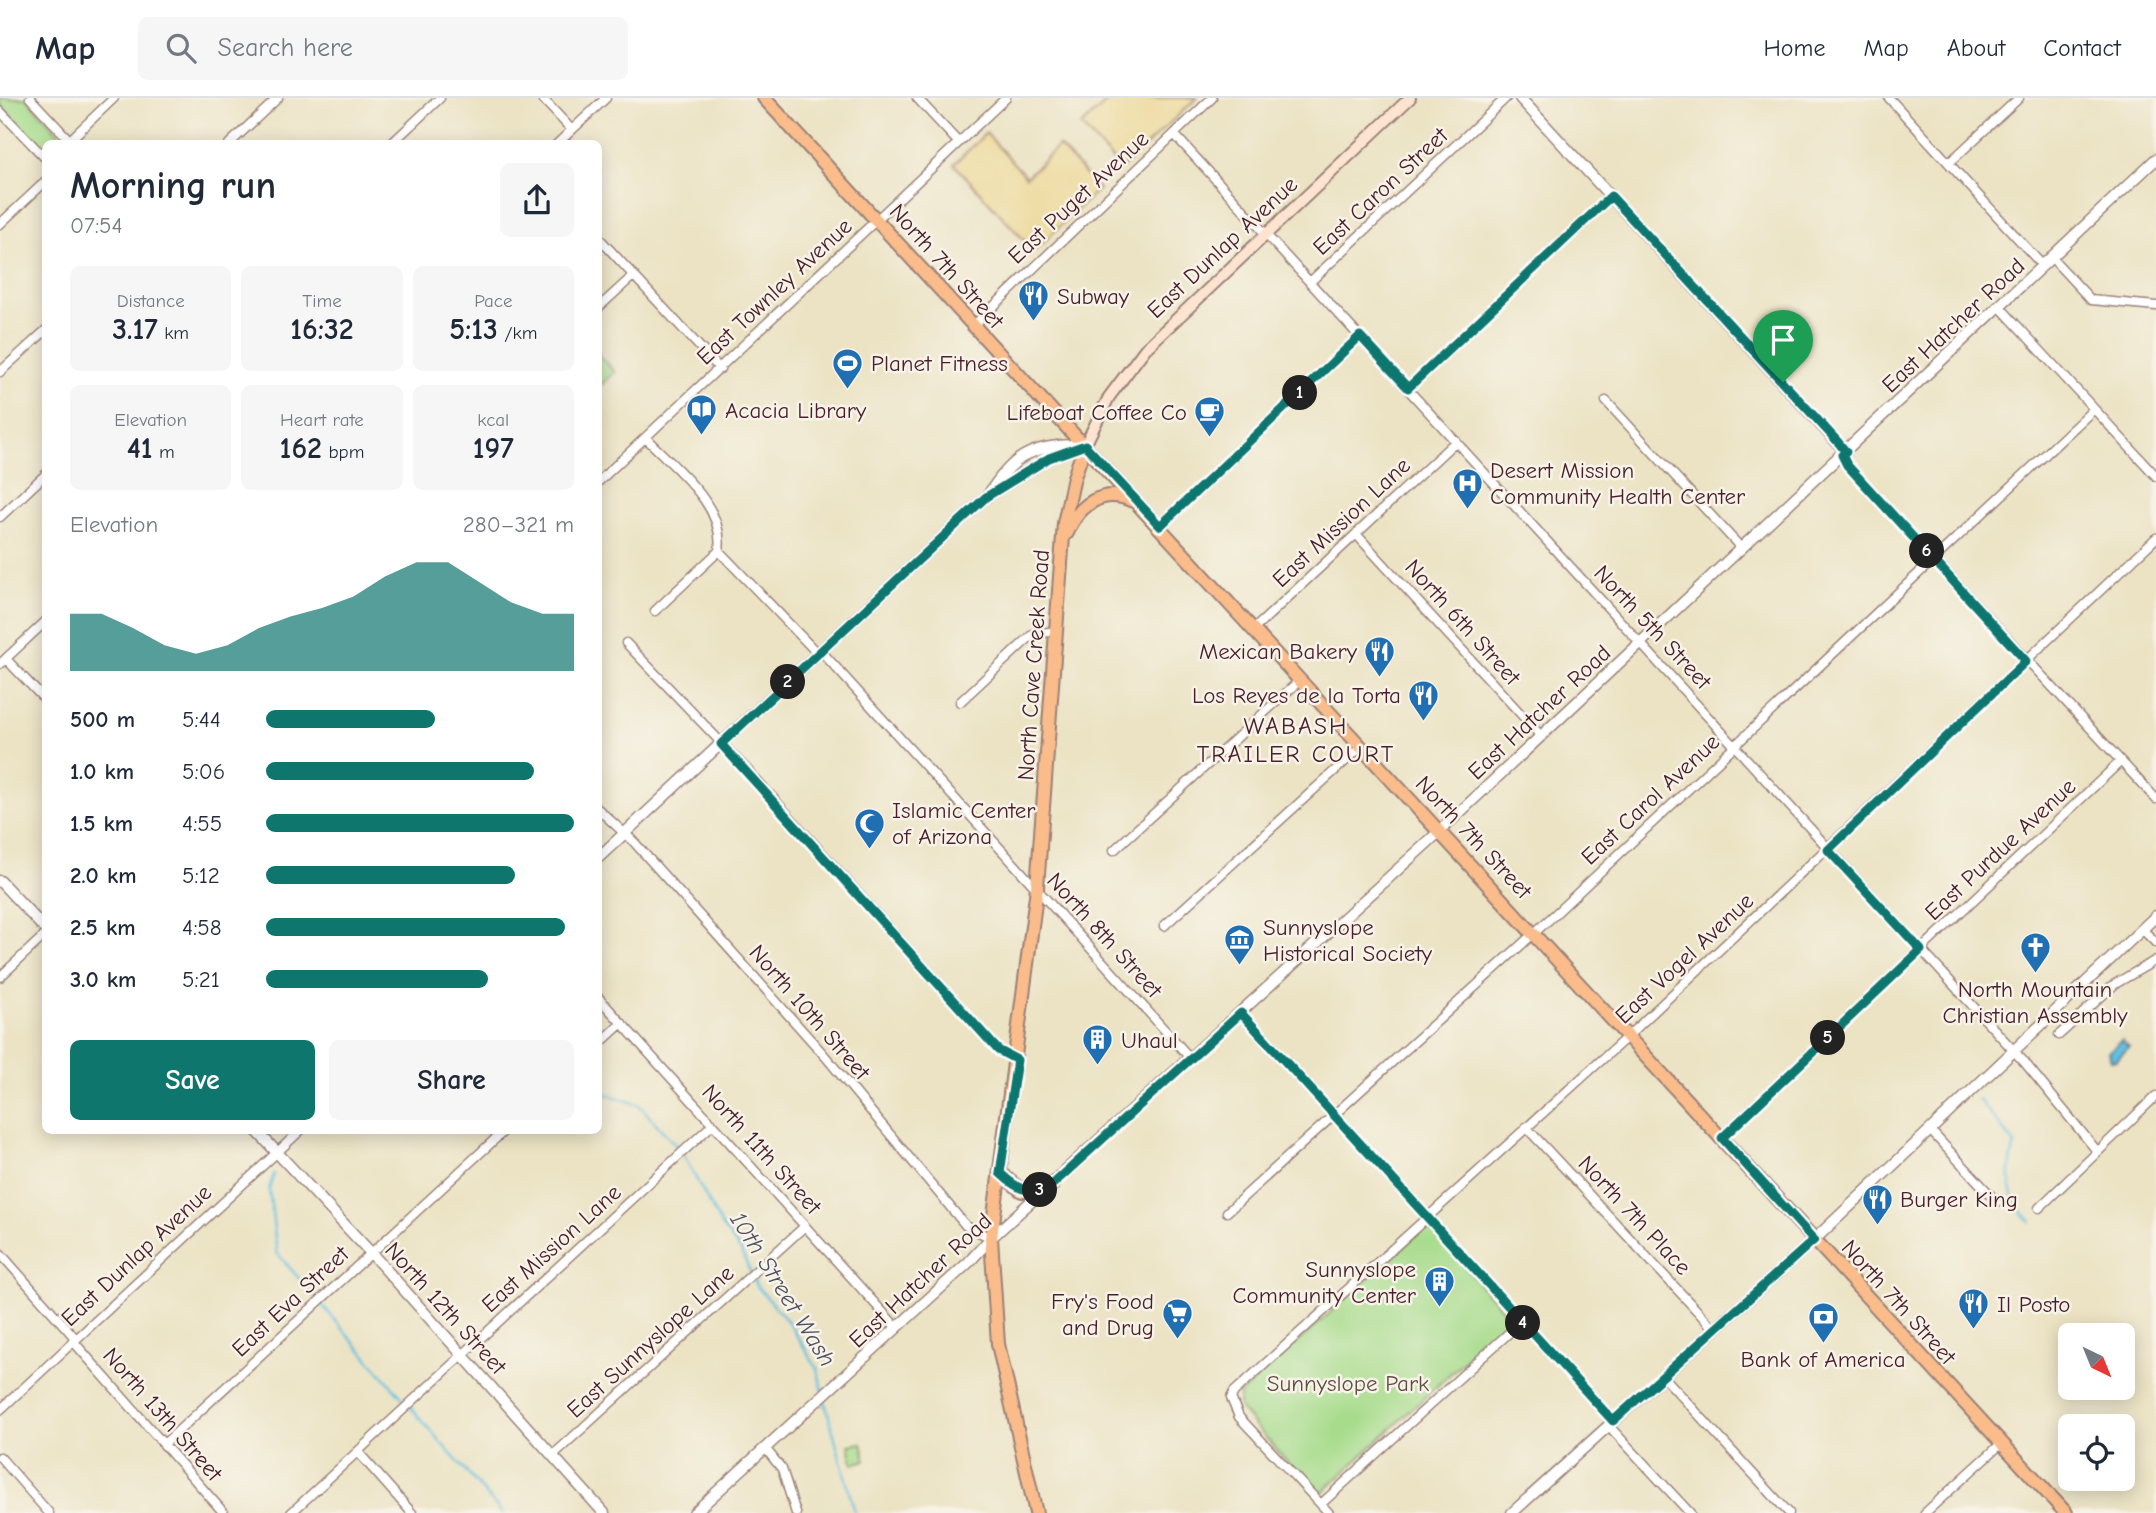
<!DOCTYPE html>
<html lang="en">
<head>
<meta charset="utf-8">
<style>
	body { margin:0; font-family:"Comic Neue",sans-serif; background:#f6f6f7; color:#1f2937; height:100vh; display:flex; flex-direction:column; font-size:26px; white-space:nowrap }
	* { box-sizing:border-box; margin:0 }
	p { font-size:23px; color:#747a83 }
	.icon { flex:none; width:38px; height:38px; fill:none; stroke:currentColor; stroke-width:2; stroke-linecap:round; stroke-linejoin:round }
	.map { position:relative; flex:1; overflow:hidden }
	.side { position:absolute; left:42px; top:42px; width:560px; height:994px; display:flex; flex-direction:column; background:#fff; border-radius:10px; box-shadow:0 4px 18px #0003 }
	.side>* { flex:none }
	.needle { width:46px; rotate:137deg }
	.buttons { position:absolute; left:2058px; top:1225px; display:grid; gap:14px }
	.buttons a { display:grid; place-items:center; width:77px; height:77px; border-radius:10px; background:#fff; box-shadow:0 4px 18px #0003; font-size:35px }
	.pin { position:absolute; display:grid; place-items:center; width:60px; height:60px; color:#fff; margin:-72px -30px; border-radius:50% 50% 50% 0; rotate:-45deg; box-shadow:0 0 7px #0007 }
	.pin .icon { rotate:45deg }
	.km { position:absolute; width:35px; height:35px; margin:-18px; border-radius:50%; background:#222; color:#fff; font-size:19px; line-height:35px; text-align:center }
	.round { display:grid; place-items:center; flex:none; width:74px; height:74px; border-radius:10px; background:#f6f6f7 }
	.head { display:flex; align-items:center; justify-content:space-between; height:119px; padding:0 28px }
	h1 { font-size:38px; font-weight:700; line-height:52px }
	.figures { display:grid; grid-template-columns:repeat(3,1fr); gap:10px; height:119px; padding:7px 28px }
	.figures div { display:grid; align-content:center; border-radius:10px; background:#f6f6f7; text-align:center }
	.figures b { font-size:30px; font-weight:700 }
	.figures small { font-size:19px; font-weight:400 }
	.figures p { font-size:19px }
	.chart { height:196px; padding:14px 28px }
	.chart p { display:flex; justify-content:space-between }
	.chart svg { width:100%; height:126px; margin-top:7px; fill:#0f766e; opacity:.7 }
	.primary-button { display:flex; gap:14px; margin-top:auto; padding:14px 28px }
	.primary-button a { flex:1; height:80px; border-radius:10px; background:#0f766e; color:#fff; font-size:28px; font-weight:700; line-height:80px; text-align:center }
	.primary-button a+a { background:#f6f6f7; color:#1f2937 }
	ul { padding:0 28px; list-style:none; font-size:23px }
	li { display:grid; grid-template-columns:112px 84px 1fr; align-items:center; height:52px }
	li i { height:18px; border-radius:9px; background:#0f766e }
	header { display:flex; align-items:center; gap:42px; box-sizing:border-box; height:98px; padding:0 35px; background:#fff; border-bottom:2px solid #e0e1e3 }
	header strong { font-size:33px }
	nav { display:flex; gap:38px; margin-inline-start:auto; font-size:24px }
	.search { width:490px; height:63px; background:#f6f6f7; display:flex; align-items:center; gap:18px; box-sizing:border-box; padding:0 24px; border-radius:10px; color:#747a83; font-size:26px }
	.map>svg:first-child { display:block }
	.green { fill:#a7dc8c; stroke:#787e5c; stroke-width:2 }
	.sand { fill:#eeda9e; stroke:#9c7c64; stroke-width:2 }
	.water { fill:#60bfde; stroke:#556f84; stroke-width:2 }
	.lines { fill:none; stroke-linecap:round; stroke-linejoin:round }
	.stream { stroke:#60bfde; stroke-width:2.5 }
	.minor-casing { stroke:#9b8178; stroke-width:11 }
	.tertiary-casing { stroke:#9b8178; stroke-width:13 }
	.secondary-casing { stroke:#9b8178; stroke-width:14 }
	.primary-casing { stroke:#9b8178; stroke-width:16 }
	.minor { stroke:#fff; stroke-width:8 }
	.tertiary { stroke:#fff; stroke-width:10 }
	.secondary { stroke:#fde4d1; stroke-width:10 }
	.primary { stroke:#fabc8b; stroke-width:12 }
	.route-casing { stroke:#fff; stroke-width:14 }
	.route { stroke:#0f766e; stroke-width:9 }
	.labels { text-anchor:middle; stroke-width:5; stroke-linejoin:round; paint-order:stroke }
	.street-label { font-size:23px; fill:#4a1f2b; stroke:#f7f3e8 }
	.poi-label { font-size:23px; fill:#4a1f2b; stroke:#f7f3e8; text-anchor:start }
	.park-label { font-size:23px; fill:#614e43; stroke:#f7f3e8 }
	.neighbourhood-label { font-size:24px; letter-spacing:2px; fill:#4a1f2b; stroke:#f7f3e8 }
	.water-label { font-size:24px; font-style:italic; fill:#514f61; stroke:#f7f3e8 }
</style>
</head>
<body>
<header>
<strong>Map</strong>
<div class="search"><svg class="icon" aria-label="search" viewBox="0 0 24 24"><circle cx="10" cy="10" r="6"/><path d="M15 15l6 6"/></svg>Search here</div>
<nav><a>Home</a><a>Map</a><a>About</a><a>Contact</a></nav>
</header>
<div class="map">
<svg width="2156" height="1415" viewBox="0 0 2156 1415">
	<rect width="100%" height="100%" fill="#f7f3e8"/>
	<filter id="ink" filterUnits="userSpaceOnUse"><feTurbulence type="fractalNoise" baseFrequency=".0143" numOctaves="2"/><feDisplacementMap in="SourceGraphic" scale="14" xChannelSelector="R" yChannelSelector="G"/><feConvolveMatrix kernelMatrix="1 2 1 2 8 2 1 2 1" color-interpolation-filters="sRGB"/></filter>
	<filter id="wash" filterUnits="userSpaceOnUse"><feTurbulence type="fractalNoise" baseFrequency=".00686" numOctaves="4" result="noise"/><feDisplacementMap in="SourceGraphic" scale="28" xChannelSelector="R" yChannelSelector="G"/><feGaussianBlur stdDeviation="1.57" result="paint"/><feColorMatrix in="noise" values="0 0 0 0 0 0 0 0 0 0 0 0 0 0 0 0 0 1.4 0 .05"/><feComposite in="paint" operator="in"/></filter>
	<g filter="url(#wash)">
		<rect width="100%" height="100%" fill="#ece3c4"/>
		<!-- green -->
		<path class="green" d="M0,0h26l42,45 -22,1 -1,8 -45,-48z
			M598,256l17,18 -16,15h-1z
			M1424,1130l9,2 77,88 -186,173 -10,1 -75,-84 1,-14z
			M862,1345l4,17 -13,4 -4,-19z"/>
		<!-- sand -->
		<path class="sand" d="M1111,0h86l-76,71 -40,-43z
			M986,35l40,44 33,-31 40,43 -65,62 -80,-87z"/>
		<!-- water -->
		<path class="water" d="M2122,942l7,7 -13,13h-5l-2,-8z"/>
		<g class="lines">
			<!-- stream -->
			<path class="stream" d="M598,993l41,14 41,45
				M1978,1001l37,45c-9,32 -8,54 16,78
				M684,1058l37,69 20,26 15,34 33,38 28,45 6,24
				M274,1076l-5,15 8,64 225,260
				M824,1300l31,115"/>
		</g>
	</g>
	<g filter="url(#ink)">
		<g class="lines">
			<defs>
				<path id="minor" d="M30,0l43,46
					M542,0l30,32
					M917,0l41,44
					M1889,0l154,168
					M0,13l46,48
					M1174,36l851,929 72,88
					M70,42l44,-42
					M229,46l49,-46
					M391,46l49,-46
					M557,46l49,-46
					M1949,65l70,-65
					M0,126l46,-43
					M598,139l122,132
					M2052,160l39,42 65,6
					M1310,184l196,-184
					M2000,209l156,169
					M598,210l36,-33
					M973,228l239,-228
					M0,274l46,-42
					M1408,290l203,-192
					M1606,303l136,148
					M646,340c28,30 80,67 73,113l99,103
					M1842,357l5,10 309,334
					M598,384l408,-384
					M0,419l46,-43
					M1160,428l200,-190
					M1356,436l185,202
					M655,513l64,-60
					M1253,532l203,-189
					M626,545l129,135 243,272 19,10
					M821,553l370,408
					M6,561l40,42
					M0,566l46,-43
					M960,604l73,-68 24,-3
					M598,711l36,33 191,214 141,170 25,12
					M1114,752l186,-170
					M1164,828l198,-180
					M2142,831l14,14
					M0,879l46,-43
					M598,899l299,331
					M1241,915l372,408
					M2059,937l56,-51 41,-24
					M598,947l24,-22
					M1526,1029l189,203
					M1930,1032l67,72
					M1722,1039l398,-375
					M2039,1110l117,-112
					M1227,1114l326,-296 541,-507
					M0,1155l76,86
					M73,1243l151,172
					M1663,1278l126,137
					M0,1312l301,-280
					M1608,1327l82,88
					M164,1346l341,-314
					M765,1350l17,21 14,44
					M358,1354l54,61
					M552,1358l253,-230
					M0,1359l49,56
					M1321,1406l201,-183
					M291,1415l422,-389
					M1329,1415l-90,-96 -8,-19 3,-6 393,-355 529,-499
					M1925,1415l77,-70"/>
				<path id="tertiary" d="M1520,0l326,354
					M987,399c24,-39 43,-52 89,-52
					M598,760l388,-361 63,-39 36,-13
					M0,783l46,49
					M256,1032l115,123 233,260
					M694,1415l275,-251 22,-24 436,-395 729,-684
					M1512,1415l302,-273 342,-324"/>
				<path id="secondary" d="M1085,347l24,-48 36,-48 265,-251"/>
				<path id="primary" d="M764,0l1302,1415
					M1067,435c12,-29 37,-47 68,-31
					M1000,1075l22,18 18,-1 13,-6
					M1036,1415l-38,-169 -7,-106 46,-350 27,-365 10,-46 11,-32"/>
			</defs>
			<!-- minor casing -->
			<use href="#minor" class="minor-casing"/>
			<!-- tertiary casing -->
			<use href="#tertiary" class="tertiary-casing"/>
			<!-- secondary casing -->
			<use href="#secondary" class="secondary-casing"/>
			<!-- primary casing -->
			<use href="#primary" class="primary-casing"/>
			<!-- minor -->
			<use href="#minor" class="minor"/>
			<!-- tertiary -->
			<use href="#tertiary" class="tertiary"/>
			<!-- secondary -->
			<use href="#secondary" class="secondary"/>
			<!-- primary -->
			<use href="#primary" class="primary"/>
		</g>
	</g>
	<g class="lines" filter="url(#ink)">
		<defs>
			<path id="route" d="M1611,98l227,246 8,10 -4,3 5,10 179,196 -198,189 93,100 -199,188 92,102 -201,181 -372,-408 -188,171c-24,11 -34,7 -53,-11l17,-113 -19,-10 -277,-306 265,-247 63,-39 36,-13 75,81 200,-190 48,52z"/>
		</defs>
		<!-- route casing -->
		<use href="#route" class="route-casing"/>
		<!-- route -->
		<use href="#route" class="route"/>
	</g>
	<!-- icons -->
	<defs>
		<symbol id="restaurant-pin" viewBox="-11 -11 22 30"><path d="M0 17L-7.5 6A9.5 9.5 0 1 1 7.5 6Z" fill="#1f6fb2" stroke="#f7f3e8"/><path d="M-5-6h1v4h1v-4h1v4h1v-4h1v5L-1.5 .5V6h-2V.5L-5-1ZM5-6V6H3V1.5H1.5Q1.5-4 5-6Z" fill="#fff"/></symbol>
		<symbol id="stadium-pin" viewBox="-11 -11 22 30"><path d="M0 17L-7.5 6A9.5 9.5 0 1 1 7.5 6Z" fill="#1f6fb2" stroke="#f7f3e8"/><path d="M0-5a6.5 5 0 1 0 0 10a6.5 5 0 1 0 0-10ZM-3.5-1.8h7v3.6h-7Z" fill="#fff"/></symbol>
		<symbol id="library-pin" viewBox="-11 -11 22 30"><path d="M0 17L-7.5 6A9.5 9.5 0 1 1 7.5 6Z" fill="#1f6fb2" stroke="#f7f3e8"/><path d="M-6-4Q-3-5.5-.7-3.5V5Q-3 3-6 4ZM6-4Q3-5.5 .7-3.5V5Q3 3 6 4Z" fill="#fff"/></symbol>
		<symbol id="cafe-pin" viewBox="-11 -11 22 30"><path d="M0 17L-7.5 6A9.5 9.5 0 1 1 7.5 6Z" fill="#1f6fb2" stroke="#f7f3e8"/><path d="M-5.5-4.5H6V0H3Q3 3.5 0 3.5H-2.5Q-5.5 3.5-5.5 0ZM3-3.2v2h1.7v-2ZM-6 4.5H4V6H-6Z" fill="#fff"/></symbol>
		<symbol id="hospital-pin" viewBox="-11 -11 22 30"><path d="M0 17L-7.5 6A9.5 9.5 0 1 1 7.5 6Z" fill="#1f6fb2" stroke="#f7f3e8"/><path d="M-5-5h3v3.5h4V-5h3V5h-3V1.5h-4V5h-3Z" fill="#fff"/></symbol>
		<symbol id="mosque-pin" viewBox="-11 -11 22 30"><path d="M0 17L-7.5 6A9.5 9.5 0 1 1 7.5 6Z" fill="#1f6fb2" stroke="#f7f3e8"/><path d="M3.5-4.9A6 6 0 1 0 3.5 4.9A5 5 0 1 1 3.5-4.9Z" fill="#fff"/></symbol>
		<symbol id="museum-pin" viewBox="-11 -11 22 30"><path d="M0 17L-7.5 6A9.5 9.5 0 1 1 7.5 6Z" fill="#1f6fb2" stroke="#f7f3e8"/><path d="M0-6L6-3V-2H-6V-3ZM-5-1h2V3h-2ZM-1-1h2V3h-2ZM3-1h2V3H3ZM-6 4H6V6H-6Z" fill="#fff"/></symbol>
		<symbol id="church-pin" viewBox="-11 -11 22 30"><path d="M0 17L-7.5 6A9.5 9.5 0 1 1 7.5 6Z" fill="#1f6fb2" stroke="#f7f3e8"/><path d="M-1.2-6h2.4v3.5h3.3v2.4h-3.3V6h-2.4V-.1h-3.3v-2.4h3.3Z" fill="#fff"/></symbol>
		<symbol id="building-pin" viewBox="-11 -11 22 30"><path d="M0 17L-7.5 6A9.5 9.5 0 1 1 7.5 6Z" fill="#1f6fb2" stroke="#f7f3e8"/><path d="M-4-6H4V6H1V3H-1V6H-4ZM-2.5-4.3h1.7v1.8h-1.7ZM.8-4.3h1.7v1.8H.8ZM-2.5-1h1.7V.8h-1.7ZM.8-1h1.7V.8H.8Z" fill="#fff"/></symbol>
		<symbol id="supermarket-pin" viewBox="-11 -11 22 30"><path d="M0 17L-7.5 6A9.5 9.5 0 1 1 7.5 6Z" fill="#1f6fb2" stroke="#f7f3e8"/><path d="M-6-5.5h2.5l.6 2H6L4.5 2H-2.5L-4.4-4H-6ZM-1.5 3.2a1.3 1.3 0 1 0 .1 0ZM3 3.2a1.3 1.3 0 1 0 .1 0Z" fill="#fff"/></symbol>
		<symbol id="bank-pin" viewBox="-11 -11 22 30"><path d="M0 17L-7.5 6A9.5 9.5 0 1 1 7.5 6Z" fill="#1f6fb2" stroke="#f7f3e8"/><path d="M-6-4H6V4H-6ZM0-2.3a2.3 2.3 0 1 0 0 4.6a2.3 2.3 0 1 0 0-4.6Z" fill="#fff"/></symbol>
	</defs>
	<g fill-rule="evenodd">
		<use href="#restaurant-pin" x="1016" y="180" width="35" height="47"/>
		<use href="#stadium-pin" x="830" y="248" width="35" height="47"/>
		<use href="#library-pin" x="684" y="294" width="35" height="47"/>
		<use href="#cafe-pin" x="1192" y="296" width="35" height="47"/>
		<use href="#hospital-pin" x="1450" y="368" width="35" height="47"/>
		<use href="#restaurant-pin" x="1362" y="536" width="35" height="47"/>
		<use href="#restaurant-pin" x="1406" y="580" width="35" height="47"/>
		<use href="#mosque-pin" x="852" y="708" width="35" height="47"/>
		<use href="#museum-pin" x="1222" y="824" width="35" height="47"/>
		<use href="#church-pin" x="2018" y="832" width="35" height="47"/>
		<use href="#building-pin" x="1080" y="924" width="35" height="47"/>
		<use href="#restaurant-pin" x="1860" y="1084" width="35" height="47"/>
		<use href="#building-pin" x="1422" y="1166" width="35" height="47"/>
		<use href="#restaurant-pin" x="1956" y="1188" width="35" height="47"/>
		<use href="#supermarket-pin" x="1160" y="1198" width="35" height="47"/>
		<use href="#bank-pin" x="1806" y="1202" width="35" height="47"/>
	</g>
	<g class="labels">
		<!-- street labels -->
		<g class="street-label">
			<text transform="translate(1380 93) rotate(-43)" y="8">East Caron Street</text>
			<text transform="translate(1078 99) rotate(-43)" y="8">East Puget Avenue</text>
			<text transform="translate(1222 149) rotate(-43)" y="8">East Dunlap Avenue</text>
			<text transform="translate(947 168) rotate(48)" y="8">North 7th Street</text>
			<text transform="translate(774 193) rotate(-43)" y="8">East Townley Avenue</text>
			<text transform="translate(1953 227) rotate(-43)" y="8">East Hatcher Road</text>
			<text transform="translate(1341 424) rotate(-43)" y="8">East Mission Lane</text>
			<text transform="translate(1463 524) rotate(48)" y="8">North 6th Street</text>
			<text transform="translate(1653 529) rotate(47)" y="8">North 5th Street</text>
			<text transform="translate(1033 567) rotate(-86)" y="8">North Cave Creek Road</text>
			<text transform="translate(1539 614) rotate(-43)" y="8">East Hatcher Road</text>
			<text transform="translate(1650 701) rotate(-43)" y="8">East Carol Avenue</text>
			<text transform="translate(1474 739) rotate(47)" y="8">North 7th Street</text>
			<text transform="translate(2000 751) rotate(-43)" y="8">East Purdue Avenue</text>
			<text transform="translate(1105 837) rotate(48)" y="8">North 8th Street</text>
			<text transform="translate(1684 860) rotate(-43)" y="8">East Vogel Avenue</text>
			<text transform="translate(810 914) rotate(49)" y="8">North 10th Street</text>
			<text transform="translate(762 1051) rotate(48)" y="8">North 11th Street</text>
			<text transform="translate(1635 1117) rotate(47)" y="8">North 7th Place</text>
			<text transform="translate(551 1150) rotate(-42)" y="8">East Mission Lane</text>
			<text transform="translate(136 1157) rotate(-43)" y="8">East Dunlap Avenue</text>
			<text transform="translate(920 1182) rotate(-43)" y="8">East Hatcher Road</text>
			<text transform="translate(290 1203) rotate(-43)" y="8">East Eva Street</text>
			<text transform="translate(1899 1204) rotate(48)" y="8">North 7th Street</text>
			<text transform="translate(446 1210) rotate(48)" y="8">North 12th Street</text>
			<text transform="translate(650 1243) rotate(-42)" y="8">East Sunnyslope Lane</text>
			<text transform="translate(163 1316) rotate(49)" y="8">North 13th Street</text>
		</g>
		<!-- poi labels -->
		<g class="poi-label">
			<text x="1057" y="206">Subway</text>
			<text x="871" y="273">Planet Fitness</text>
			<text x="725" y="320">Acacia Library</text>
			<text x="1187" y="322" text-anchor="end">Lifeboat Coffee Co</text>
			<text x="1490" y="380">Desert Mission<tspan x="1490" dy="26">Community Health Center</tspan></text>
			<text x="1357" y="561" text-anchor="end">Mexican Bakery</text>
			<text x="1401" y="605" text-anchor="end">Los Reyes de la Torta</text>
			<text x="892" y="720">Islamic Center<tspan x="892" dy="26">of Arizona</tspan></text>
			<text x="1263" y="837">Sunnyslope<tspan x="1263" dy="26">Historical Society</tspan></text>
			<text x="2035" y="899" text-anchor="middle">North Mountain<tspan x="2035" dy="26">Christian Assembly</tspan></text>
			<text x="1121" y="950">Uhaul</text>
			<text x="1900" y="1109">Burger King</text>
			<text x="1416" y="1179" text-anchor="end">Sunnyslope<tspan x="1416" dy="26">Community Center</tspan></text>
			<text x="1154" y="1211" text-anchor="end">Fry's Food<tspan x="1154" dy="26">and Drug</tspan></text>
			<text x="1997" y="1214">Il Posto</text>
			<text x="1823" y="1269" text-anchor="middle">Bank of America</text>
		</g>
		<!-- park labels -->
		<g class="park-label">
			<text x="1348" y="1293">Sunnyslope Park</text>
		</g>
		<!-- neighbourhood labels -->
		<g class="neighbourhood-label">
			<text x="1296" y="636">WABASH<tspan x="1296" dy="28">TRAILER COURT</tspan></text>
		</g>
		<!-- water labels -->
		<g class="water-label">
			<text transform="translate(783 1191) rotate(58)" y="8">10th Street Wash</text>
		</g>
	</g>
</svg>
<div class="buttons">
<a><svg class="needle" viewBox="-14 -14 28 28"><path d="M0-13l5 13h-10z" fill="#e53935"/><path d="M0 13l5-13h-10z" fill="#747a83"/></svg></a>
<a><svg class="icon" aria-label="locate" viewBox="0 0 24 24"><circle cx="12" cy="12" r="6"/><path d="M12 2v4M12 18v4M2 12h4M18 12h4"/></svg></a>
</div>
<div class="pin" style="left:1783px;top:284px;background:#1e9e55"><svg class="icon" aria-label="arrive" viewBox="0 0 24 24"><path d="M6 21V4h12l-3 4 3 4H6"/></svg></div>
<b class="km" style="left:1300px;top:295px">1</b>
<b class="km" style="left:788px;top:584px">2</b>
<b class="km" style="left:1040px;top:1092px">3</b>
<b class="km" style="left:1523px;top:1225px">4</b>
<b class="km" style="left:1828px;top:940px">5</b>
<b class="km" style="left:1927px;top:453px">6</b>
<section class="side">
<div class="head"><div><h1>Morning run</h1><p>07:54</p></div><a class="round"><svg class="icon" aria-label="share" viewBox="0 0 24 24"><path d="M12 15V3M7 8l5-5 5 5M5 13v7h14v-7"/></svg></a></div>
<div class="figures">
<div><p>Distance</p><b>3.17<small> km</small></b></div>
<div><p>Time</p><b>16:32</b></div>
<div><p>Pace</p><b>5:13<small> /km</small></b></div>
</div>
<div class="figures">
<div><p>Elevation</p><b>41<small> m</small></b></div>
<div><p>Heart rate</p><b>162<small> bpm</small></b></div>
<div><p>kcal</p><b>197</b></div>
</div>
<div class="chart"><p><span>Elevation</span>280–321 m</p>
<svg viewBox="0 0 160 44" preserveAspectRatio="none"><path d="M0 44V24L10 24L20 29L30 35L40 38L50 35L60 29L70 25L80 22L90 18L100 11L110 6L120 6L130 13L140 20L150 24L160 24V44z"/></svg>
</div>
<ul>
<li><b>500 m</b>5:44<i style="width:55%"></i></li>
<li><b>1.0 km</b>5:06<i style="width:87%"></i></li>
<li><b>1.5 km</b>4:55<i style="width:100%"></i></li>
<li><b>2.0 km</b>5:12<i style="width:81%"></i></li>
<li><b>2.5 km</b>4:58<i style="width:97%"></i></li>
<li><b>3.0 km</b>5:21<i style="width:72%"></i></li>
</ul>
<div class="primary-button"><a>Save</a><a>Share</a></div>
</section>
</div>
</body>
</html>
